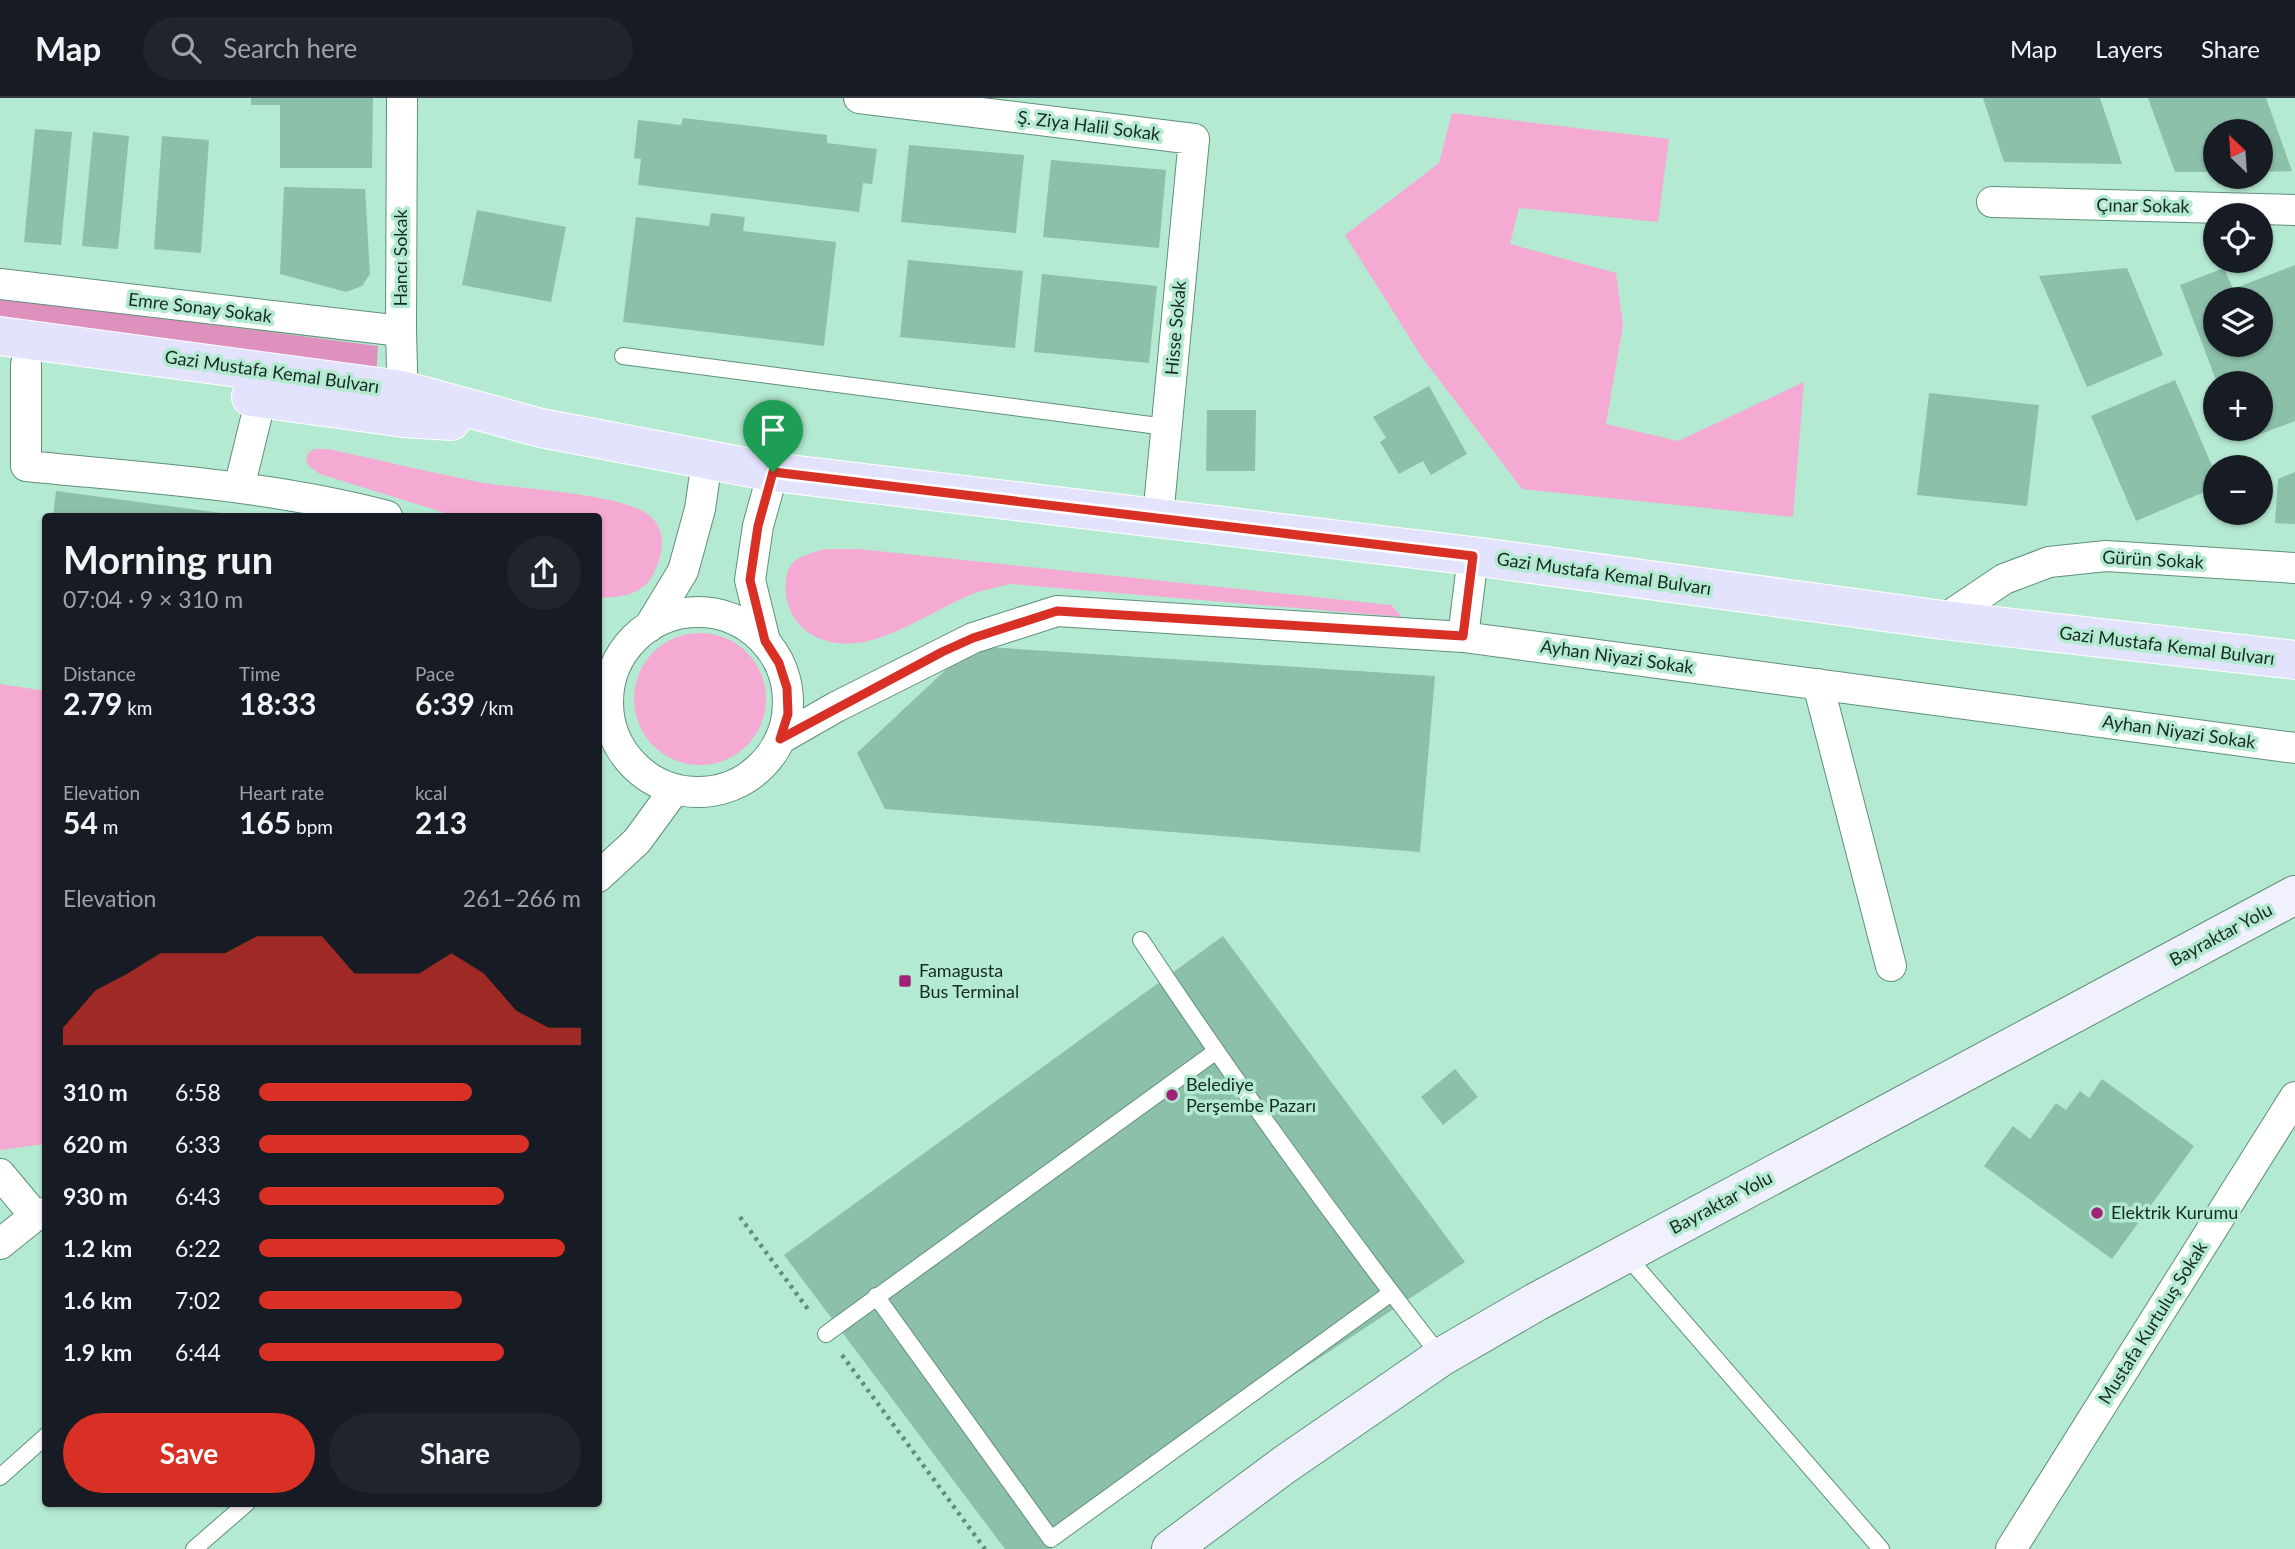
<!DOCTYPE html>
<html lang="en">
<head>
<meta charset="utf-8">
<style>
	body { margin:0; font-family:Lato,sans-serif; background:#20242c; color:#f1f3f6; height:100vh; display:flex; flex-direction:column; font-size:26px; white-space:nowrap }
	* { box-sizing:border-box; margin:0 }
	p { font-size:23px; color:#9ea1a6 }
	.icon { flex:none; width:38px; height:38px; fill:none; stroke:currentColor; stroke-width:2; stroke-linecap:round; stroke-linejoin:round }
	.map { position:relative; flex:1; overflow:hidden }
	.drawer { position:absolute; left:42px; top:415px; width:560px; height:994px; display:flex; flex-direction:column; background:#171b24; border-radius:7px; box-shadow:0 2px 5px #0004 }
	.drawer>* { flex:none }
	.needle { width:46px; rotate:335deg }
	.buttons { position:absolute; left:2203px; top:21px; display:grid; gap:14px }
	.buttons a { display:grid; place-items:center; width:70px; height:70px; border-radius:50%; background:#171b24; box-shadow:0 2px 5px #0004; font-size:35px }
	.pin { position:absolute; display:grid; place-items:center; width:60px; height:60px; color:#fff; margin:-72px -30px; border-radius:50% 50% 50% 0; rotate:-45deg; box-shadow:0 0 7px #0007 }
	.pin .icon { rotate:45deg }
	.round { display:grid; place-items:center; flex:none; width:74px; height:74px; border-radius:37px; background:#20242c }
	.head { display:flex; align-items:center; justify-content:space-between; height:119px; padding:0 21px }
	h1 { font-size:38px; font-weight:700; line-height:52px }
	.figures { display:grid; grid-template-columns:repeat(3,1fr); gap:10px; height:119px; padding:7px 21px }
	.figures div { display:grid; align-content:center }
	.figures b { font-size:30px; font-weight:700 }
	.figures small { font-size:19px; font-weight:400 }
	.figures p { font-size:19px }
	.chart { height:196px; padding:14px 21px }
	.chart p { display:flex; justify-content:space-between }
	.chart svg { width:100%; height:126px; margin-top:7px; fill:#d93025; opacity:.7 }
	.cta { display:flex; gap:14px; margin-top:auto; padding:14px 21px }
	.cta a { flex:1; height:80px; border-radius:42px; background:#d93025; color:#fff; font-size:28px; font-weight:700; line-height:80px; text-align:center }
	.cta a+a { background:#20242c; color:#f1f3f6 }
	ul { padding:0 21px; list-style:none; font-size:23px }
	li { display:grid; grid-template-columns:112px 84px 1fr; align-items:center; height:52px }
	li i { height:18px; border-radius:9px; background:#d93025 }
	header { display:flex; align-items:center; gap:42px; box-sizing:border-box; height:98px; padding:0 35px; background:#171b24; border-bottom:2px solid #363941 }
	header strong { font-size:33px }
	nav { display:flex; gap:38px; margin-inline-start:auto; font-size:24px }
	.search { width:490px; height:63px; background:#20242c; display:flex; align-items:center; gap:18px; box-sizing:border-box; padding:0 24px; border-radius:38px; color:#9ea1a6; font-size:26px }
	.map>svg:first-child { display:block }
	.green { fill:#f5aad4 }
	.forest { fill:#df91bd }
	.building { fill:#8cc0a9; fill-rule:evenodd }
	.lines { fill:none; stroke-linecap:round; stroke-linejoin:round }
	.lane-casing { stroke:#5e907a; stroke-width:18 }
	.street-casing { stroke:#5e907a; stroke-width:32 }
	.secondary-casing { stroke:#5e907a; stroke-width:40 }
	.primary-casing { stroke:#fff; stroke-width:40 }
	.path { stroke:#678c7b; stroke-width:4.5; stroke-dasharray:3.5 5; stroke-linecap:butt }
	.lane { stroke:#fff; stroke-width:16 }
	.street { stroke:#fff; stroke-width:30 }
	.secondary { stroke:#f1f1fe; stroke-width:38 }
	.primary { stroke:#e3e3fd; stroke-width:38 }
	.route-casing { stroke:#fff; stroke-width:14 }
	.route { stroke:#d93025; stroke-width:9 }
	.poi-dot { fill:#a12377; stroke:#b5ead2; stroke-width:2.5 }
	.labels { text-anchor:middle; stroke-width:7; stroke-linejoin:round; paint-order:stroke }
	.street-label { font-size:18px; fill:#162b22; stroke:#b5ead2 }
	.poi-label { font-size:18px; fill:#162b22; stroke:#b5ead2; text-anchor:start }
</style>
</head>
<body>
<header>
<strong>Map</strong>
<div class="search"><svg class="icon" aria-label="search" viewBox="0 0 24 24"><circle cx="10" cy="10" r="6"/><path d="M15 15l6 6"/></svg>Search here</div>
<nav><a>Map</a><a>Layers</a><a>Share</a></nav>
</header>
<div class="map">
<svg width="2295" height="1451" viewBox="0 0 2295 1451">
	<rect width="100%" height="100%" fill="#b5ead2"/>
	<!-- green -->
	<path class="green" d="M1452,15l217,26 -11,83 -139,-14 -9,36 106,29 7,52 -17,99 72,17 126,-59 -11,135 -271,-28 -101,-133 -76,-121 94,-72z
		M314,351h14c52,11 104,24 156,34 37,6 141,11 166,33 19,16 12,44 1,62 -11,18 -34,19 -52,20l-1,-82h-143l-135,-42 -10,-7 -4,-6 2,-8z
		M824,451h35l532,56 11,12 -391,-33c-12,3 -25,5 -36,9 -36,14 -81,46 -118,50 -34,4 -65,-12 -71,-47 -1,-10 -1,-22 5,-31 8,-10 22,-12 33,-16z
		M634 601a66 66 0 1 1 132 0a66 66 0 1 1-132 0Z
		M0,586l46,7 -1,453 -45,6z"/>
	<!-- forest -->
	<path class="forest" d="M0,199l378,49 -2,33 -376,-52z"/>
	<!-- building -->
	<path class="building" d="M251,0h122l-1,70h-92v-63h-29z
		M1983,0h117l22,66 -118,-2z
		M2148,0h118l26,73 -31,1v-41h-45v41h-41z
		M683,20l144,17v8l50,6 -5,35 -9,-1 -4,29 -221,-27 3,-26 -7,-1 4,-38 43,5z
		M35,31l37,3 -11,113 -37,-3z
		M93,34l36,4 -11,113 -36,-3z
		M162,38l47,4 -8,113 -47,-4z
		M909,47l115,10 -8,78 -115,-11z
		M1051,62l115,10 -7,78 -116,-11z
		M284,89l81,2 5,85 -8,12 -16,6 -66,-18z
		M477,112l89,17 -15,75 -89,-17z
		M711,115l34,4 -2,14 93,11 -12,104 -201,-24 13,-105 73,9z
		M908,162l115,11 -8,77 -115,-11z
		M2295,167v156l-56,21 -5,-13h27v-46h-44l-37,-98 44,-17 9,21zM2216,201h45v46h-45z
		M2127,170l36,87 -76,32 -48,-111z
		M1042,176l115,12 -8,77 -115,-11z
		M2175,282l41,95v12l-80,34 -45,-105z
		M1429,288l38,68 -36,21 -8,-14 -24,13 -19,-32 6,-4 -13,-21z
		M1929,295l110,12 -12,101 -110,-11z
		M1207,312h49l-1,61h-49z
		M2295,374v52l-20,-1 3,-44z
		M56,393l180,24v1h-183z
		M971,548l464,30 -15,176 -535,-43 -28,-56z
		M1223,838l242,326 -185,122 -229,165h-46l-221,-294z
		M1455,971l23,28 -35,28 -22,-28z
		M2102,981l92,67 -82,113 -128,-93 29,-40 17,13 26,-36 10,7 14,-19 9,7z"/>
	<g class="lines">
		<defs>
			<path id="lane" d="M623,258l543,71
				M1141,842c95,143 195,282 300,417
				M1625,1156l256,295
				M876,1198l175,243 340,-246
				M826,1236l389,-282
				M0,1379l46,-41
				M194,1451l53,-46"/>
			<path id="street" d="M402,0l-1,233 2,78
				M859,0l335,41 -36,378
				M1992,104l303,8
				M0,186l401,47
				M26,266v102c120,12 244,19 361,50
				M239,390l22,-90
				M608 604a90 90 0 1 1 180 0a90 90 0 1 1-180 0Z
				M1943,522l61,-41 45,-17 57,-6 189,12
				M649,529l34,-56 17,-62 7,-49
				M1463,539l10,-81
				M765,543l-15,-61 8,-54 15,-54
				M1818,586l73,282
				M780,641l56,-32 137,-69 84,-27 406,26 832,111
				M598,779l39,-36 38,-52
				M0,1076l35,42
				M0,1146l35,-28 11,-4
				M2011,1451l284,-452"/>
			<path id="secondary" d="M1171,1451l113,-84 157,-108 95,-55 759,-407"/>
			<path id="primary" d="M0,238l402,54 139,38 232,44 700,84 470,64 352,40
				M251,299l153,21 47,3"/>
		</defs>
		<!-- lane casing -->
		<use href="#lane" class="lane-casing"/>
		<!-- street casing -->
		<use href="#street" class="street-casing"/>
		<!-- secondary casing -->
		<use href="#secondary" class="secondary-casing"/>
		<!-- primary casing -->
		<use href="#primary" class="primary-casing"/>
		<!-- path -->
		<path class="path" d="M740,1119l70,95
			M842,1257l143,194"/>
		<!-- lane -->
		<use href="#lane" class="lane"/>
		<!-- street -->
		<use href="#street" class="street"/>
		<!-- secondary -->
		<use href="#secondary" class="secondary"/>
		<!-- primary -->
		<use href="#primary" class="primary"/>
	</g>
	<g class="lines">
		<defs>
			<path id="route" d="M773,374l700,84 -10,80 -406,-25 -84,27 -31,14 -162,87 8,-25 -1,-26 -8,-25 -14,-22 -15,-61 8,-54z"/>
		</defs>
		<!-- route casing -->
		<use href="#route" class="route-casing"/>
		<!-- route -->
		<use href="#route" class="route"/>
	</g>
	<!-- markers -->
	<g class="poi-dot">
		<rect x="898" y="876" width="14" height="14" rx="3.5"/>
		<circle cx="1172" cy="997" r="7"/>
		<circle cx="2097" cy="1115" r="7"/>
	</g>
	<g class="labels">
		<!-- street labels -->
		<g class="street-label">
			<text transform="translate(1089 28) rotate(7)" y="6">Ş. Ziya Halil Sokak</text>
			<text transform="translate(2143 108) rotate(1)" y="6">Çınar Sokak</text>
			<text transform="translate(401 160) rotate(-90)" y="6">Hancı Sokak</text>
			<text transform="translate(200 210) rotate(7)" y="6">Emre Sonay Sokak</text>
			<text transform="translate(1176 230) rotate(-85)" y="6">Hisse Sokak</text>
			<text transform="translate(272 274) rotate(8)" y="6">Gazi Mustafa Kemal Bulvarı</text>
			<text transform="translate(2153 462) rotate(3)" y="6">Gürün Sokak</text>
			<text transform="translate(1604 476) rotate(8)" y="6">Gazi Mustafa Kemal Bulvarı</text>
			<text transform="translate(2167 548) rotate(7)" y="6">Gazi Mustafa Kemal Bulvarı</text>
			<text transform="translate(1617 559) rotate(8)" y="6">Ayhan Niyazi Sokak</text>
			<text transform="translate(2179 634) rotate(8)" y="6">Ayhan Niyazi Sokak</text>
			<text transform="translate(2221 837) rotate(-28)" y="6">Bayraktar Yolu</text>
			<text transform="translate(1721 1105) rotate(-28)" y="6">Bayraktar Yolu</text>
			<text transform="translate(2153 1225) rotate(-58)" y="6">Mustafa Kurtuluş Sokak</text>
		</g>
		<!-- poi labels -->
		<g class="poi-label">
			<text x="919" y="879">Famagusta<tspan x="919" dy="21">Bus Terminal</tspan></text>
			<text x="1186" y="993">Belediye<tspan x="1186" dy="21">Perşembe Pazarı</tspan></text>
			<text x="2111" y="1121">Elektrik Kurumu</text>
		</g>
	</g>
</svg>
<div class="buttons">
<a><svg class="needle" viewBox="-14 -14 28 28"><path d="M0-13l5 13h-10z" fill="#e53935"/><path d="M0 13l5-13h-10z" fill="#9ea1a6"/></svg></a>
<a><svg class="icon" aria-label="locate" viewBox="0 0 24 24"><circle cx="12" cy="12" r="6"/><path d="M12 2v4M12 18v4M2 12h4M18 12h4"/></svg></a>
<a><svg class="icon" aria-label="layers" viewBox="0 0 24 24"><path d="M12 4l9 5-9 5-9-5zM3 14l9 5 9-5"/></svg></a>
<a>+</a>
<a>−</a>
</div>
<div class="pin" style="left:773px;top:374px;background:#1e9e55"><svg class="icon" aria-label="arrive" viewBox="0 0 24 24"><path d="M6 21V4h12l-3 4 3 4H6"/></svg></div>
<section class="drawer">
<div class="head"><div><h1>Morning run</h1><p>07:04 · 9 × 310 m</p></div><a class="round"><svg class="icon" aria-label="share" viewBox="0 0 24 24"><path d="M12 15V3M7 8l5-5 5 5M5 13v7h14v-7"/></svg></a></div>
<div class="figures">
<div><p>Distance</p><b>2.79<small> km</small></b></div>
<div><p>Time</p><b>18:33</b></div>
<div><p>Pace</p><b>6:39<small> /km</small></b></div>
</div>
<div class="figures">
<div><p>Elevation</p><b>54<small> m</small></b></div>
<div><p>Heart rate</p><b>165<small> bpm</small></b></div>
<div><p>kcal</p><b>213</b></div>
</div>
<div class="chart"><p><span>Elevation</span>261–266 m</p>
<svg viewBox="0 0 160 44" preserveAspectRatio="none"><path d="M0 44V38L10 25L20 19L30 12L40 12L50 12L60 6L70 6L80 6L90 19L100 19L110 19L120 12L130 19L140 32L150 38L160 38V44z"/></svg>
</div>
<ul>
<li><b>310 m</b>6:58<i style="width:66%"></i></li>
<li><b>620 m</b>6:33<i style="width:84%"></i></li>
<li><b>930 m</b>6:43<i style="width:76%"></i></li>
<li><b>1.2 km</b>6:22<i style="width:95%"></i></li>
<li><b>1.6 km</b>7:02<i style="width:63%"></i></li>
<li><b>1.9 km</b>6:44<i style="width:76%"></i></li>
</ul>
<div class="cta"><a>Save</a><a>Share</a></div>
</section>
</div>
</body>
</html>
